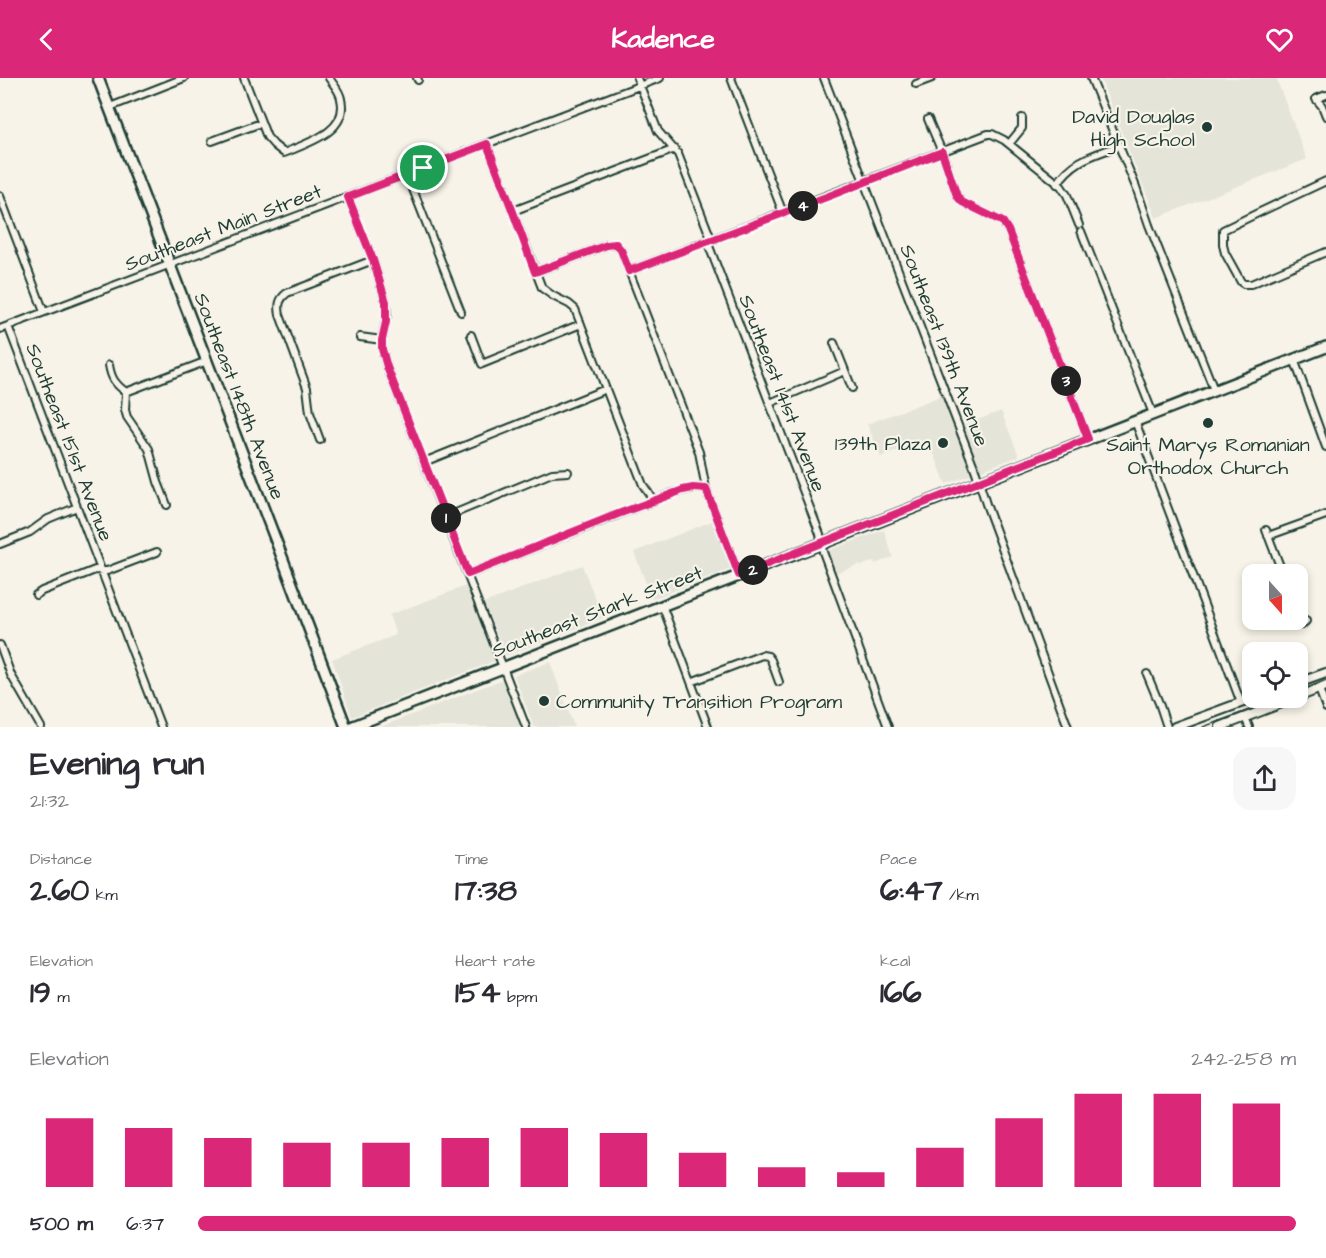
<!DOCTYPE html>
<html lang="en">
<head>
<meta charset="utf-8">
<style>
	body { margin:0; font-family:"Architects Daughter",sans-serif; background:#f7f7f7; color:#2b2b33; height:100vh; display:flex; flex-direction:column; font-size:22px; white-space:nowrap }
	* { box-sizing:border-box; margin:0 }
	p { font-size:20px; color:#7c7c81 }
	.icon { flex:none; width:33px; height:33px; fill:none; stroke:currentColor; stroke-width:2; stroke-linecap:round; stroke-linejoin:round }
	.map { position:relative; height:649px; overflow:hidden }
	.drawer { display:flex; flex-direction:column; background:#fff; flex:1 }
	.drawer>* { flex:none }
	.needle { width:39px; rotate:159deg }
	.tools { position:absolute; left:1242px; top:486px; display:grid; gap:12px }
	.tools a { display:grid; place-items:center; width:66px; height:66px; border-radius:12px; background:#fff; box-shadow:0 3px 9px #0003; font-size:30px }
	.pin { position:absolute; display:grid; place-items:center; width:51px; height:51px; color:#fff; margin:-26px; border:3px solid #fff; border-radius:50%; box-shadow:0 2px 6px #0007 }
	.km { position:absolute; width:30px; height:30px; margin:-15px; border-radius:50%; background:#222; color:#fff; font-size:16px; line-height:30px; text-align:center }
	.round { display:grid; place-items:center; flex:none; width:63px; height:63px; border-radius:18px; background:#f7f7f7 }
	.overview { display:flex; align-items:center; justify-content:space-between; height:102px; padding:0 30px }
	h1 { font-size:33px; font-weight:700; line-height:45px }
	.metrics { display:grid; grid-template-columns:repeat(3,1fr); gap:9px; height:102px; padding:6px 30px }
	.metrics div { display:grid; align-content:center }
	.metrics b { font-size:30px; font-weight:700 }
	.metrics small { font-size:16px; font-weight:400 }
	.metrics p { font-size:16px }
	.chart { height:168px; padding:12px 30px }
	.chart p { display:flex; justify-content:space-between }
	.chart svg { width:100%; height:108px; margin-top:6px; stroke:#db2777; stroke-width:6 }
	ul { padding:0 30px; list-style:none; font-size:20px }
	li { display:grid; grid-template-columns:96px 72px 1fr; align-items:center; height:45px }
	li i { height:15px; border-radius:8px; background:#db2777 }
	header { display:flex; justify-content:space-between; align-items:center; height:78px; padding:0 30px; background:#db2777; color:#fff; font-size:27px; font-weight:700 }
	.map>svg:first-child { display:block }
	.built { fill:#e5e4d9 }
	.lines { fill:none; stroke-linecap:round; stroke-linejoin:round }
	.minor-casing { stroke:#1f3d34; stroke-width:10 }
	.tertiary-casing { stroke:#1f3d34; stroke-width:12 }
	.secondary-casing { stroke:#1f3d34; stroke-width:14 }
	.primary-casing { stroke:#1f3d34; stroke-width:14 }
	.minor { stroke:#f7f3e8; stroke-width:6 }
	.tertiary { stroke:#f7f3e8; stroke-width:8 }
	.secondary { stroke:#f7f3e8; stroke-width:9 }
	.primary { stroke:#f7f3e8; stroke-width:9 }
	.tram { stroke:#1f3d34; stroke-width:1.5 }
	.route-casing { stroke:#fff; stroke-width:12 }
	.route { stroke:#db2777; stroke-width:8 }
	.poi-dot { fill:#1f3d34; stroke:#f7f3e8; stroke-width:2 }
	.labels { text-anchor:middle; stroke-width:4.5; stroke-linejoin:round; paint-order:stroke }
	.poi-label { font-size:20px; fill:#1f3d34; stroke:#f7f3e8; text-anchor:end }
	.street-label { font-size:20px; fill:#1f3d34; stroke:#f7f3e8 }
</style>
</head>
<body>
<header><svg class="icon" aria-label="back" viewBox="0 0 24 24"><path d="M15 5l-7 7 7 7"/></svg>Kadence<svg class="icon" aria-label="heart" viewBox="0 0 24 24"><path d="M12 20l-8-8c-3-5 5-10 8-4 3-6 11-1 8 4z"/></svg></header>
<div class="map">
<svg width="1326" height="649" viewBox="0 0 1326 649">
	<rect width="100%" height="100%" fill="#f7f3e8"/>
	<filter id="ink" filterUnits="userSpaceOnUse"><feTurbulence type="fractalNoise" baseFrequency=".0167" numOctaves="2"/><feDisplacementMap in="SourceGraphic" scale="12" xChannelSelector="R" yChannelSelector="G"/><feConvolveMatrix kernelMatrix="1 2 1 2 8 2 1 2 1" color-interpolation-filters="sRGB"/></filter>
	<g filter="url(#ink)">
		<!-- built -->
		<path class="built" d="M1100,0h176l31,81 -151,59z
			M941,318l13,33 47,-18 18,45 -73,28 -18,-45 -47,18 -14,-33z
			M712,443l19,48 -79,30 -18,-47z
			M884,452l9,27 -18,7 -1,-3 -13,5 -1,-2 -24,9 -9,-22z
			M582,487l21,53 -97,38 -22,-53z
			M466,508l31,74 -145,57 -20,-58 64,-24 -7,-20z
			M550,584l24,64 -1,1h-39l-20,-52z
			M503,601l18,48h-141l49,-19z"/>
		<g class="lines">
			<defs>
				<path id="minor" d="M244,0l23,59 7,8 10,8c23,-10 65,-21 57,-54 -1,-8 -8,-15 -12,-21
					M417,0l1,2
					M637,0l21,53 20,23 32,82 -1,10 111,288 3,18 65,175
					M731,0l52,135
					M824,0l152,394 10,32 82,223
					M1091,0l45,109 13,38 65,165
					M916,6l16,-6
					M1326,17l-10,4 6,7 4,10
					M110,29l74,-29
					M928,41l14,33 15,44 5,6 41,20 5,8 80,209
					M212,63l49,-18
					M487,66l55,144 11,8 16,8 6,5 68,176 11,16
					M1009,66l13,-16v-10
					M407,96l54,138
					M1326,103l-66,31 -37,18v15l2,8 16,29 3,2h7l75,-32
					M1057,106c17,-25 35,-28 61,-38
					M0,118l44,116
					M348,119l25,63 13,42 1,13 -5,25v9l5,18 139,360
					M513,133l162,-62
					M1081,153l72,183
					M629,193l359,-137h4l12,6 57,46 6,9 12,30
					M535,194l72,-27h9l5,5 78,202 7,37 33,86
					M8,248l153,401
					M0,251l660,-251
					M471,257l11,29 99,-40
					M360,259l22,3
					M834,265l18,45
					M1294,281l32,88
					M109,287c2,13 6,19 17,27
					M126,314l-1,18 2,7 22,32 9,33 9,23
					M126,314l81,-31
					M770,325l75,-32
					M1135,343l106,282
					M320,362l-10,-27 -3,-25 -27,-73c-2,-10 -1,-16 7,-22l86,-33
					M424,384l182,-73
					M446,439l106,-44 16,-1
					M1266,452l17,44
					M1268,458l58,-21
					M0,466l30,-12 18,-13 29,-12
					M468,496l205,-81 21,-5 12,1
					M36,517l6,-4 53,-21 12,1 50,-19
					M662,527l46,122
					M1294,542l1,2 3,3h4l4,-4
					M0,567l11,30 30,52
					M1147,596l12,29 8,24
					M691,604l71,-27 6,1 3,4 8,22
					M1319,611l7,19
					M1245,639l4,10"/>
				<path id="tertiary" d="M1298,605l28,-10
					M1298,619l28,-11
					M1175,649l79,-29
					M1220,649l75,-29"/>
				<path id="secondary" d="M98,0l178,463 70,186"/>
				<path id="primary" d="M351,649l975,-380"/>
			</defs>
			<!-- minor casing -->
			<use href="#minor" class="minor-casing"/>
			<!-- tertiary casing -->
			<use href="#tertiary" class="tertiary-casing"/>
			<!-- secondary casing -->
			<use href="#secondary" class="secondary-casing"/>
			<!-- primary casing -->
			<use href="#primary" class="primary-casing"/>
			<!-- minor -->
			<use href="#minor" class="minor"/>
			<!-- tertiary -->
			<use href="#tertiary" class="tertiary"/>
			<!-- secondary -->
			<use href="#secondary" class="secondary"/>
			<!-- primary -->
			<use href="#primary" class="primary"/>
			<!-- tram -->
			<path class="tram" d="M1298,614l28,-11
				M1203,649l79,-29"/>
		</g>
	</g>
	<g class="lines" filter="url(#ink)">
		<defs>
			<path id="route" d="M487,66l26,68 22,60 72,-27 9,-1 5,6 8,21 200,-75 113,-44 15,44 5,6 41,20 5,8 80,209 -349,136 -33,-86 -13,-1 -10,2 -65,24 -150,60 -81,-207 -5,-18v-9l4,-18v-20l-13,-42 -25,-63z"/>
		</defs>
		<!-- route casing -->
		<use href="#route" class="route-casing"/>
		<!-- route -->
		<use href="#route" class="route"/>
	</g>
	<!-- markers -->
	<g class="poi-dot">
		<circle cx="1207" cy="49" r="6"/>
		<circle cx="1208" cy="345" r="6"/>
		<circle cx="943" cy="365" r="6"/>
		<circle cx="544" cy="623" r="6"/>
	</g>
	<g class="labels">
		<!-- poi labels -->
		<g class="poi-label">
			<text x="1195" y="45">David Douglas<tspan x="1195" dy="23">High School</tspan></text>
			<text x="931" y="372">139th Plaza</text>
			<text x="1208" y="373" text-anchor="middle">Saint Marys Romanian<tspan x="1208" dy="23">Orthodox Church</tspan></text>
			<text x="556" y="630" text-anchor="start">Community Transition Program</text>
		</g>
		<!-- street labels -->
		<g class="street-label">
			<text transform="translate(223 149) rotate(-21)" y="7">Southeast Main Street</text>
			<text transform="translate(945 267) rotate(69)" y="7">Southeast 139th Avenue</text>
			<text transform="translate(783 315) rotate(69)" y="7">Southeast 141st Avenue</text>
			<text transform="translate(240 318) rotate(69)" y="7">Southeast 148th Avenue</text>
			<text transform="translate(70 364) rotate(69)" y="7">Southeast 151st Avenue</text>
			<text transform="translate(597 533) rotate(-21)" y="7">Southeast Stark Street</text>
		</g>
	</g>
</svg>
<div class="tools">
<a><svg class="needle" viewBox="-14 -14 28 28"><path d="M0-13l5 13h-10z" fill="#e53935"/><path d="M0 13l5-13h-10z" fill="#7c7c81"/></svg></a>
<a><svg class="icon" aria-label="locate" viewBox="0 0 24 24"><circle cx="12" cy="12" r="6"/><path d="M12 2v4M12 18v4M2 12h4M18 12h4"/></svg></a>
</div>
<div class="pin" style="left:423px;top:90px;background:#1e9e55"><svg class="icon" aria-label="arrive" viewBox="0 0 24 24"><path d="M6 21V4h12l-3 4 3 4H6"/></svg></div>
<b class="km" style="left:446px;top:440px">1</b>
<b class="km" style="left:753px;top:492px">2</b>
<b class="km" style="left:1066px;top:303px">3</b>
<b class="km" style="left:803px;top:128px">4</b>
</div>
<section class="drawer">
<div class="overview"><div><h1>Evening run</h1><p>21:32</p></div><a class="round"><svg class="icon" aria-label="share" viewBox="0 0 24 24"><path d="M12 15V3M7 8l5-5 5 5M5 13v7h14v-7"/></svg></a></div>
<div class="metrics">
<div><p>Distance</p><b>2.60<small> km</small></b></div>
<div><p>Time</p><b>17:38</b></div>
<div><p>Pace</p><b>6:47<small> /km</small></b></div>
</div>
<div class="metrics">
<div><p>Elevation</p><b>19<small> m</small></b></div>
<div><p>Heart rate</p><b>154<small> bpm</small></b></div>
<div><p>kcal</p><b>166</b></div>
</div>
<div class="chart"><p><span>Elevation</span>242–258 m</p>
<svg viewBox="0 0 160 44" preserveAspectRatio="none"><path d="M5 44V16M15 44V20M25 44V24M35 44V26M45 44V26M55 44V24M65 44V20M75 44V22M85 44V30M95 44V36M105 44V38M115 44V28M125 44V16M135 44V6M145 44V6M155 44V10"/></svg>
</div>
<ul>
<li><b>500 m</b>6:37<i style="width:100%"></i></li>
</ul>
</section>
</body>
</html>
